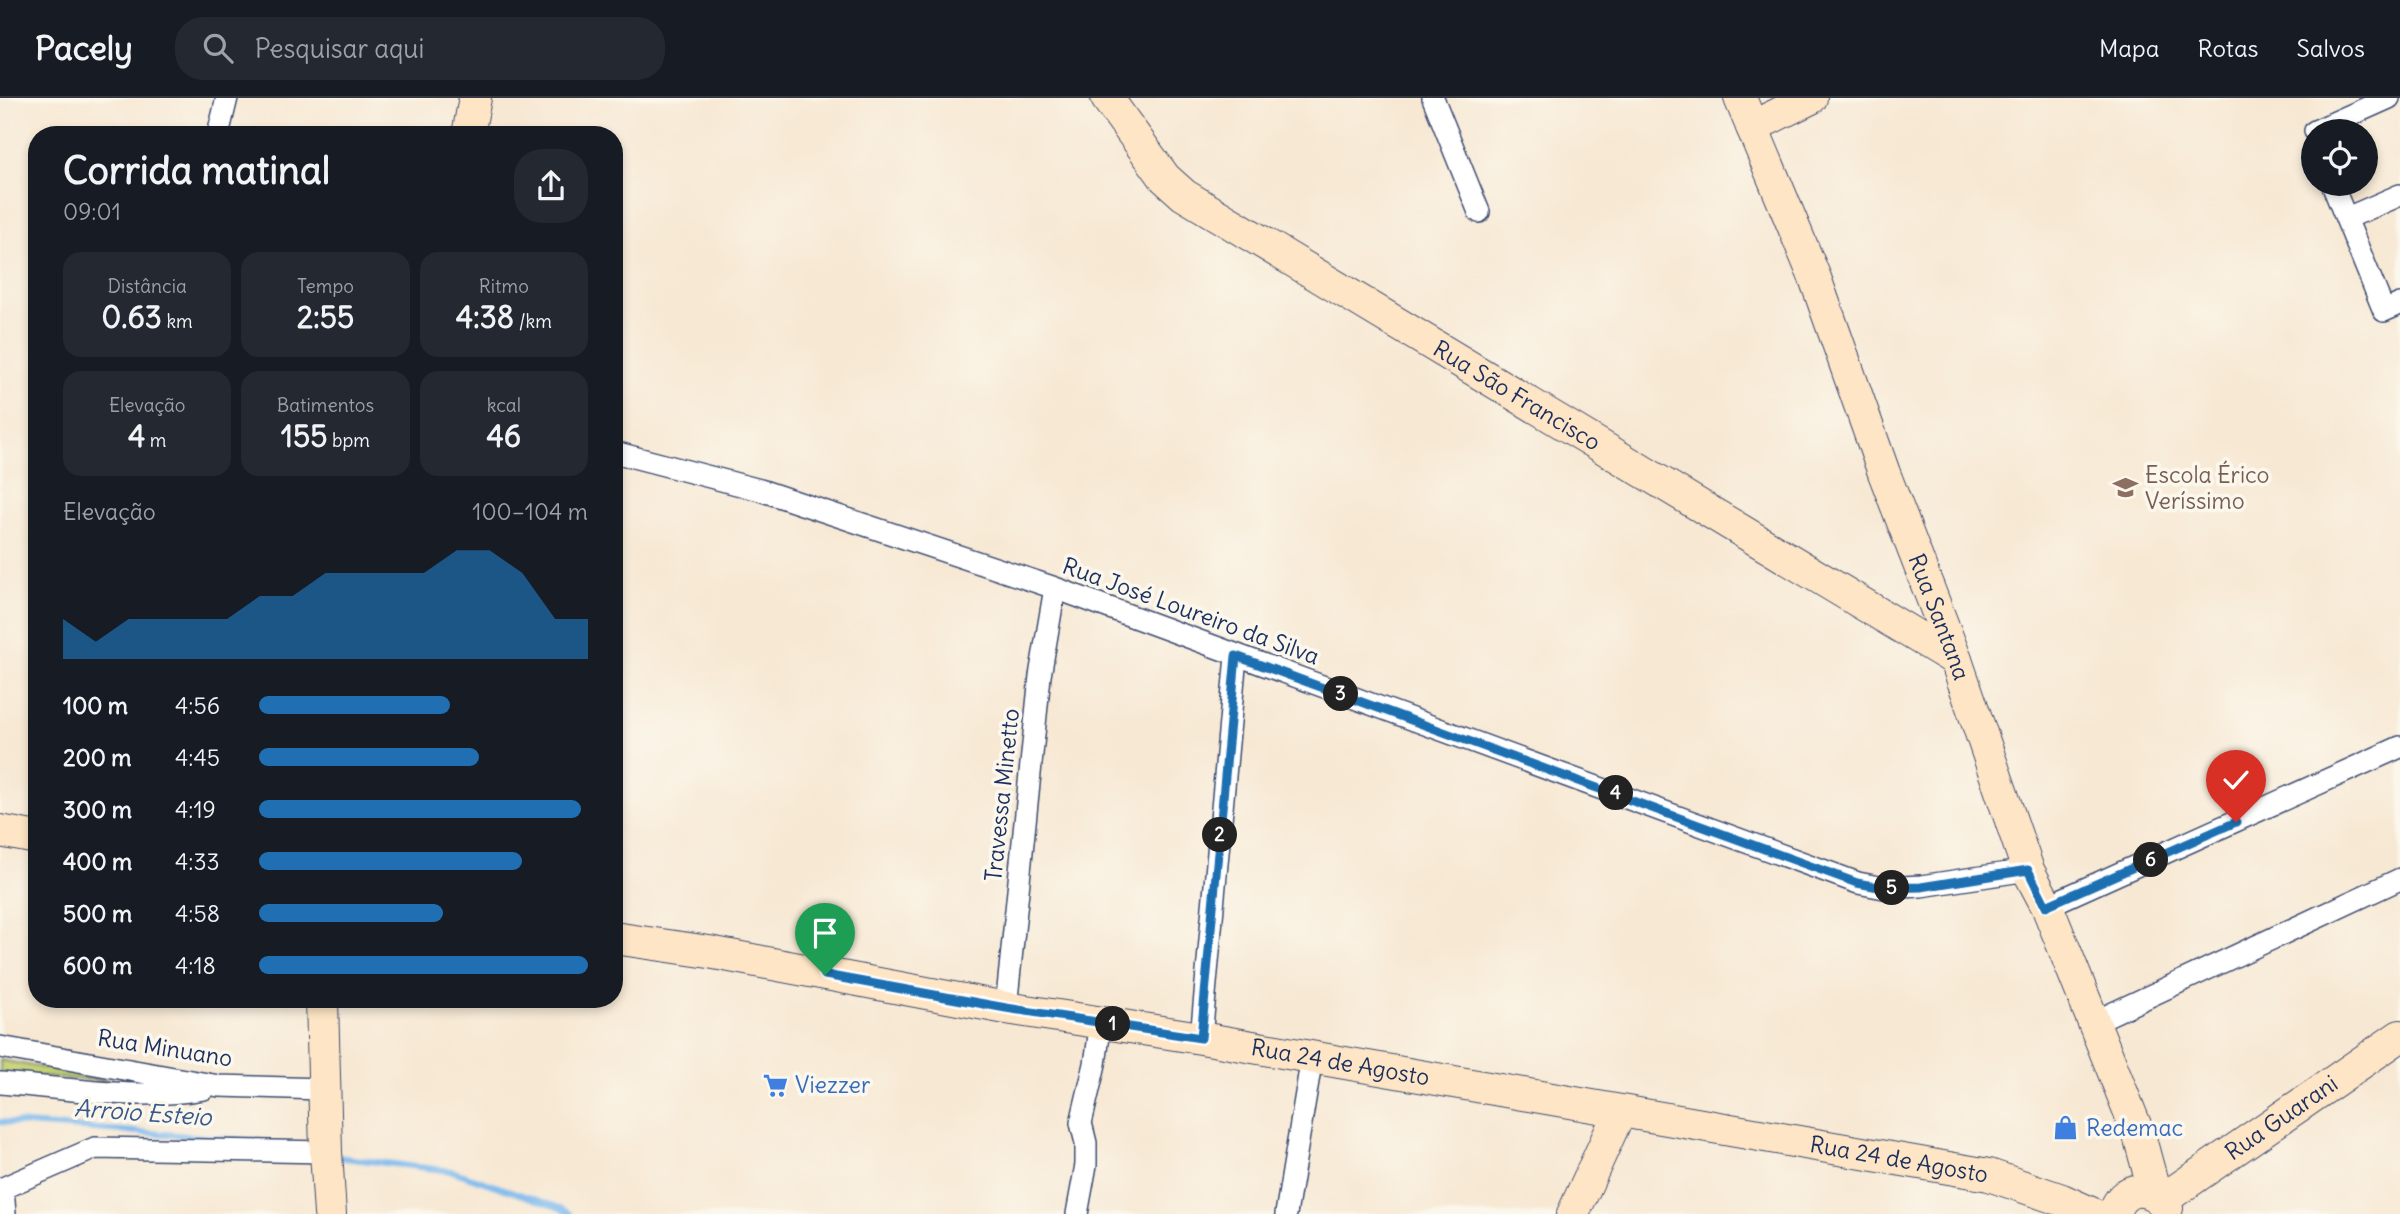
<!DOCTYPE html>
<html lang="pt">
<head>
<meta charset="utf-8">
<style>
	body { margin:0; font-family:Delius,sans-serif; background:#242831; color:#f1f3f6; height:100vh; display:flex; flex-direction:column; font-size:26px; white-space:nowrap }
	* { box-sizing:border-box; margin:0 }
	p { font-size:23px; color:#9ea1a6 }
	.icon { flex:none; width:38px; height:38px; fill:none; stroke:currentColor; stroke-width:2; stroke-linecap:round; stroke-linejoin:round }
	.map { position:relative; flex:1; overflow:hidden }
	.drawer { position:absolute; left:28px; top:28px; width:595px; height:882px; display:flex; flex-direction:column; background:#171b24; border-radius:28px; box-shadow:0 4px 10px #0003 }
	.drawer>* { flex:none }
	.fabs { position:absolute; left:2301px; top:21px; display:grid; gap:14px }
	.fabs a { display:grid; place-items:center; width:77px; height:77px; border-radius:50%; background:#171b24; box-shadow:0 4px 10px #0003; font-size:35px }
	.pin { position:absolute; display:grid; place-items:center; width:60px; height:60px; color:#fff; margin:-72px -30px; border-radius:50% 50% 50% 0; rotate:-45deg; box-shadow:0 0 7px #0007 }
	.pin .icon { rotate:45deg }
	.km { position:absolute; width:35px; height:35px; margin:-18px; border-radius:50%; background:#222; color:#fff; font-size:19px; line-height:35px; text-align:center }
	.round { display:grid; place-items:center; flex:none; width:74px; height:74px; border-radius:28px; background:#242831 }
	.summary { display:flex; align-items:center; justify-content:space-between; height:119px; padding:0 35px }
	h1 { font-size:38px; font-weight:700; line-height:52px }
	.figures { display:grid; grid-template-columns:repeat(3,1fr); gap:10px; height:119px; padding:7px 35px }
	.figures div { display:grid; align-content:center; border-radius:18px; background:#242831; text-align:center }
	.figures b { font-size:30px; font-weight:700 }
	.figures small { font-size:19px; font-weight:400 }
	.figures p { font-size:19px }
	.chart { height:196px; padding:14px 35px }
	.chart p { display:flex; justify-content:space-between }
	.chart svg { width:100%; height:126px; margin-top:7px; fill:#1f6fb2; opacity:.7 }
	ul { padding:0 35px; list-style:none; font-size:23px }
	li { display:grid; grid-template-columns:112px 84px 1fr; align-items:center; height:52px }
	li i { height:18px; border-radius:9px; background:#1f6fb2 }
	header { display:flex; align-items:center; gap:42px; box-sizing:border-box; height:98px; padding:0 35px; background:#171b24; border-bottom:2px solid #363941 }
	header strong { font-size:33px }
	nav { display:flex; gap:38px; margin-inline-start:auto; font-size:24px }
	.search { width:490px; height:63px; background:#242831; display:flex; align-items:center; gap:18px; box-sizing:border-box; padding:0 24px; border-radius:28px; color:#9ea1a6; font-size:26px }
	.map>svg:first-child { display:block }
	.green { fill:#c4d072; stroke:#708068; stroke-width:2 }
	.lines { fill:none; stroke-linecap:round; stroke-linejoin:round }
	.stream { stroke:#79b8ed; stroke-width:6 }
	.street-casing { stroke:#3c4b70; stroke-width:24 }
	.secondary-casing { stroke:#3c4b70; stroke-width:34 }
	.street { stroke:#fff; stroke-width:21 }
	.secondary { stroke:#fee5c5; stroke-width:32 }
	.route-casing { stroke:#fff; stroke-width:14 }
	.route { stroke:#1f6fb2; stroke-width:9 }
	.labels { text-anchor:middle; stroke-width:7; stroke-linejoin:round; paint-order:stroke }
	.street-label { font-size:23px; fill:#1b2f5e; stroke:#fbf7ec }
	.education-label { font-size:23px; fill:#785e54; stroke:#fbf7ec; text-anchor:start }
	.shop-label { font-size:23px; fill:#366cbe; stroke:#fbf7ec; text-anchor:start }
	.water-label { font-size:24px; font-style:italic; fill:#375889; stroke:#fbf7ec }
</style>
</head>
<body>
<header>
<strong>Pacely</strong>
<div class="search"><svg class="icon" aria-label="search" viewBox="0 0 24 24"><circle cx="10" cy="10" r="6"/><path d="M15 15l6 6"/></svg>Pesquisar aqui</div>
<nav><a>Mapa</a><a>Rotas</a><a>Salvos</a></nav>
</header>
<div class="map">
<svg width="2400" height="1116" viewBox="0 0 2400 1116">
	<rect width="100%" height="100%" fill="#fbf7ec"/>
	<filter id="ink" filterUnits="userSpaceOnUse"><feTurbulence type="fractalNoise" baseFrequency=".0143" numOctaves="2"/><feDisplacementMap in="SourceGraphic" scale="14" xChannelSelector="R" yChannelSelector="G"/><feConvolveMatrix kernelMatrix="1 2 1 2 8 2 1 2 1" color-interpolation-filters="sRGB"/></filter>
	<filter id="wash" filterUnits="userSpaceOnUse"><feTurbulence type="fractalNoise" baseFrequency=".00686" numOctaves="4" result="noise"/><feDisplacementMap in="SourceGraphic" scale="28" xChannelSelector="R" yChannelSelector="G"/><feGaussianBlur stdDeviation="1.57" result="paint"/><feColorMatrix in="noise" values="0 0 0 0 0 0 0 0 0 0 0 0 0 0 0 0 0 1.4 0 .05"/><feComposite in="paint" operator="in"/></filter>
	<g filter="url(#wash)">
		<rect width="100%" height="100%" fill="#f7e8d3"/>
		<!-- green -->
		<path class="green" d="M0,962l119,22 -119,-8z"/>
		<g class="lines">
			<!-- stream -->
			<path class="stream" d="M0,1024l260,19
				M336,1059l116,14 108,37 10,6"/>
		</g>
	</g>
	<g filter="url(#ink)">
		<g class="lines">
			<defs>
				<path id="street" d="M1433,0l46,114
					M2315,33l74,-33
					M218,37l9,-37
					M2332,86l52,127 16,-7
					M2347,120l53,-23
					M614,354l146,38 295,98 803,295 26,5 37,-2 107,-16
					M2047,808l353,-159
					M1006,910l34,-332 15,-88
					M2094,924l306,-143
					M1201,940l35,-382
					M0,949l219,39 104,3
					M0,985c67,5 138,18 204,6
					M5,1116l-2,-26 92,-40 231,4
					M1077,1116l9,-49v-22l-5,-20 14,-59 6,-42
					M1286,1116l26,-157"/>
				<g id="secondary">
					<path id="s1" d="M1107,0l58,80 19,17 772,465"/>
					<path id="s2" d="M1740,0l75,180 69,195 72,187 72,210 19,36 92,229 16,59"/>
					<path d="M1752,29l59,-29"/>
					<path d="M468,37l7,-37"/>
					<path d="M0,733l37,7"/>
					<path id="s3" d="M614,840l95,14 297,56 195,30 788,137 73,25 31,14"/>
					<path d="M322,901l4,153 4,62"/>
					<path id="s4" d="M2162,1102l238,-164"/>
					<path d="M1573,1116l47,-103"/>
					<path d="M2114,1116c8,-30 37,-30 53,-6"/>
				</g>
			</defs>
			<!-- street casing -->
			<use href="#street" class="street-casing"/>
			<!-- secondary casing -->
			<use href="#secondary" class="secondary-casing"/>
			<!-- street -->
			<use href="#street" class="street"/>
			<!-- secondary -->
			<use href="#secondary" class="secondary"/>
		</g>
	</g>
	<g class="lines" filter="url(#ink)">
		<defs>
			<path id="route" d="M825,877l181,33 195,30 35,-382 621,227 27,5 37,-1 107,-17 18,36 190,-84"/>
		</defs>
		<!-- route casing -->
		<use href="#route" class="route-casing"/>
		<!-- route -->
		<use href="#route" class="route"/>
	</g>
	<!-- icons -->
	<defs>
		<symbol id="school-bare" viewBox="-9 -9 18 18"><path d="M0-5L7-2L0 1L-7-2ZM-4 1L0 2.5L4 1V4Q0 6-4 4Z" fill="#8d6e63" stroke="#fbf7ec" stroke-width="2.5" paint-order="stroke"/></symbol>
		<symbol id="supermarket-bare" viewBox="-9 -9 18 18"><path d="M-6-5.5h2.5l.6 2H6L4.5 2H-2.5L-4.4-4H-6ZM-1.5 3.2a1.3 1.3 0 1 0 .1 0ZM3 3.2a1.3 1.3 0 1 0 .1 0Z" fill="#3f7fe0" stroke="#fbf7ec" stroke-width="2.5" paint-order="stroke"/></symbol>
		<symbol id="shop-bare" viewBox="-9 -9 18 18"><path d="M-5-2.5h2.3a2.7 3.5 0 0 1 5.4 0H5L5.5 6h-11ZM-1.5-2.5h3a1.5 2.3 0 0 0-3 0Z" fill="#3f7fe0" stroke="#fbf7ec" stroke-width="2.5" paint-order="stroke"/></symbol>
	</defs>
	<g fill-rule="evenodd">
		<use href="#school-bare" x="2108" y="372" width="35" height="35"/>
		<use href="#supermarket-bare" x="758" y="970" width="35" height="35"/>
		<use href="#shop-bare" x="2048" y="1012" width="35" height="35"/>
	</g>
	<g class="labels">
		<!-- street labels -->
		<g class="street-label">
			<text dy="8" stroke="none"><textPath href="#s1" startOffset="513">Rua São Francisco</textPath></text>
			<text transform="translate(1191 513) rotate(20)" y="8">Rua José Loureiro da Silva</text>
			<text dy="8" stroke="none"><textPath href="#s2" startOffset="556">Rua Santana</textPath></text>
			<text transform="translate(1002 697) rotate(-84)" y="8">Travessa Minetto</text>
			<text transform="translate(165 950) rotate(9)" y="8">Rua Minuano</text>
			<text dy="8" stroke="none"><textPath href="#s3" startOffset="737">Rua 24 de Agosto</textPath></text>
			<text dy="8" stroke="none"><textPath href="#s4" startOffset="145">Rua Guarani</textPath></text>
			<text dy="8" stroke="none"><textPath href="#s3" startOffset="1304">Rua 24 de Agosto</textPath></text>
		</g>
		<!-- education labels -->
		<g class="education-label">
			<text x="2145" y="385">Escola Érico<tspan x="2145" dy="26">Veríssimo</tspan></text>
		</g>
		<!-- shop labels -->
		<g class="shop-label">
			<text x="795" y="995">Viezzer</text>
			<text x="2086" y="1038">Redemac</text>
		</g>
		<!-- water labels -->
		<g class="water-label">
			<text transform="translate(143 1015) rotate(4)" y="8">Arroio Esteio</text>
		</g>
	</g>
</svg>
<div class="fabs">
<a><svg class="icon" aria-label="locate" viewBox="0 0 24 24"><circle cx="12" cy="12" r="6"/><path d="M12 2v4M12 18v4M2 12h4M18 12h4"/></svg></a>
</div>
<div class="pin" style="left:825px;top:877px;background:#1e9e55"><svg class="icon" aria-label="arrive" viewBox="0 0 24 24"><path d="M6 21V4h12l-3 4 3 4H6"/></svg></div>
<div class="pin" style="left:2236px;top:724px;background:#d93025"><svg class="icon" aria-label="check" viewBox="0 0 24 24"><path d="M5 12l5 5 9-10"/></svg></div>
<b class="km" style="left:1113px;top:926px">1</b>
<b class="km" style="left:1220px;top:737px">2</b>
<b class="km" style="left:1341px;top:596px">3</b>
<b class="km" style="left:1616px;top:695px">4</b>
<b class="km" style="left:1892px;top:790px">5</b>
<b class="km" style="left:2151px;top:762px">6</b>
<section class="drawer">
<div class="summary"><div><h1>Corrida matinal</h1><p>09:01</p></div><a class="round"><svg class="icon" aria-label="share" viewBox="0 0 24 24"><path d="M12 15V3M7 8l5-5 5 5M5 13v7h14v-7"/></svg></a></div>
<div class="figures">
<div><p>Distância</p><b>0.63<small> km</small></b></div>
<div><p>Tempo</p><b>2:55</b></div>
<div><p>Ritmo</p><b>4:38<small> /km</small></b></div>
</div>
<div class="figures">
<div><p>Elevação</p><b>4<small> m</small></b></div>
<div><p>Batimentos</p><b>155<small> bpm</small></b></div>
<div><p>kcal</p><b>46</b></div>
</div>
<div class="chart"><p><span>Elevação</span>100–104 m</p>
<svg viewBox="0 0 160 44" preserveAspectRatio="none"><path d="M0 44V30L10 38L20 30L30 30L40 30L50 30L60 22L70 22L80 14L90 14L100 14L110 14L120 6L130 6L140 14L150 30L160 30V44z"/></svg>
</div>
<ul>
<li><b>100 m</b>4:56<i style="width:58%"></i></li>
<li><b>200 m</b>4:45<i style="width:67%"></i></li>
<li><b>300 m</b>4:19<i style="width:98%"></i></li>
<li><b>400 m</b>4:33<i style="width:80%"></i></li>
<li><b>500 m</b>4:58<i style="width:56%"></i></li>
<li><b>600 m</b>4:18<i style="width:100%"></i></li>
</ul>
</section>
</div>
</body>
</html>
